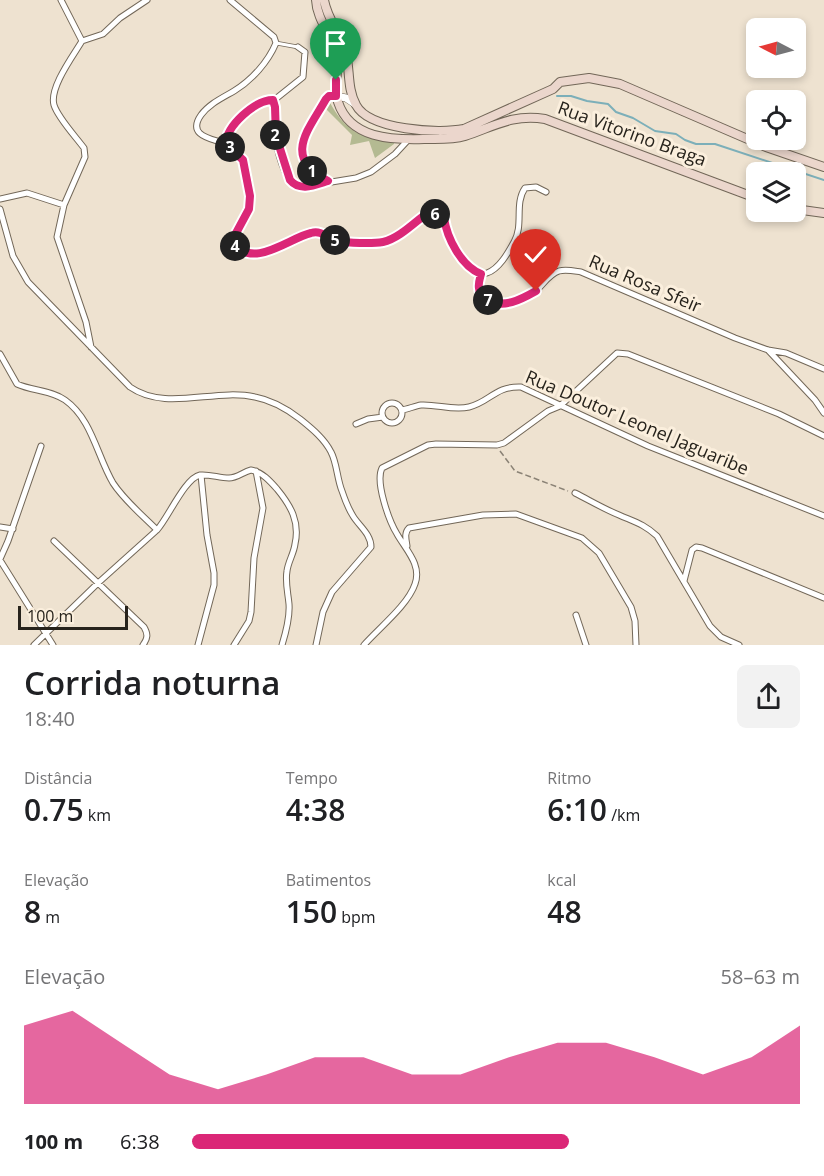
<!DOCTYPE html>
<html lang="pt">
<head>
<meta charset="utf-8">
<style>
	body { margin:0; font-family:"Open Sans",sans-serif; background:#f2f2f2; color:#202124; height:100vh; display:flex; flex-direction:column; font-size:22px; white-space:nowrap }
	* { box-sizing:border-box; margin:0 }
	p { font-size:20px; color:#757577 }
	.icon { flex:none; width:33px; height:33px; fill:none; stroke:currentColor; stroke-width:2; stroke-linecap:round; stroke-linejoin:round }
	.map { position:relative; height:645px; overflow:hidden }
	.details { display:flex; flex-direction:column; background:#fff; flex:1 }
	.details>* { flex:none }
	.needle { width:39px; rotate:276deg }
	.fabs { position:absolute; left:746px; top:18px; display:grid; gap:12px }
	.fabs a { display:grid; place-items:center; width:60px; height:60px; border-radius:9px; background:#fff; box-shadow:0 3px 9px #0003; font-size:30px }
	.scale { position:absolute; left:18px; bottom:15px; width:110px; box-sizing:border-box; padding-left:6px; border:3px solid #27231c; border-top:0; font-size:16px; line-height:21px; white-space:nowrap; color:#27231c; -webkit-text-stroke:4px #fbefdd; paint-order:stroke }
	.pin { position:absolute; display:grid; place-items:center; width:51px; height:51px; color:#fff; margin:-62px -26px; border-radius:50% 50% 50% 0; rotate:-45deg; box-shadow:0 0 6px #0007 }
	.pin .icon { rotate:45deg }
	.km { position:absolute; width:30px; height:30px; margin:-15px; border-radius:50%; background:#222; color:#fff; font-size:16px; line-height:30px; text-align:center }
	.round { display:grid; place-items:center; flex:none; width:63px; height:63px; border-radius:9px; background:#f2f2f2 }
	.overview { display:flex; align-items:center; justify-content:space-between; height:102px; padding:0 24px }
	h1 { font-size:33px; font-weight:600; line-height:45px }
	.metrics { display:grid; grid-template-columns:repeat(3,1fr); gap:9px; height:102px; padding:6px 24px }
	.metrics div { display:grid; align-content:center }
	.metrics b { font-size:30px; font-weight:600 }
	.metrics small { font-size:16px; font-weight:400 }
	.metrics p { font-size:16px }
	.chart { height:168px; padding:12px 24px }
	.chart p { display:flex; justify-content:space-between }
	.chart svg { width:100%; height:108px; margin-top:6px; fill:#db2777; opacity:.7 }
	ul { padding:0 24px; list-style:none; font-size:20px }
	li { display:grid; grid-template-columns:96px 72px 1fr; align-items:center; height:45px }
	li i { height:15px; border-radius:8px; background:#db2777 }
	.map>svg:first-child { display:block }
	.green { fill:#b4ba92 }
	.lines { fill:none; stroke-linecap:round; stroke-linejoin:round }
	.stream { stroke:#7cafb9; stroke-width:2 }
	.service-casing { stroke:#726758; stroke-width:4.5 }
	.minor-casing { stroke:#726758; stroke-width:7 }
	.tertiary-casing { stroke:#726758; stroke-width:8 }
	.secondary-casing { stroke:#726758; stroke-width:10 }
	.path { stroke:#8a8275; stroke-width:1.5; stroke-dasharray:6 3; stroke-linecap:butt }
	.service { stroke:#fff; stroke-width:3 }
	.minor { stroke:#fff; stroke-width:5 }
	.tertiary { stroke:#fff; stroke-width:7 }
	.secondary { stroke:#ebd6cc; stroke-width:8 }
	.route-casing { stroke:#fff; stroke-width:12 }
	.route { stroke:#db2777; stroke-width:8 }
	.labels { text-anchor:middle; stroke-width:6; stroke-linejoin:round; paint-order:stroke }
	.street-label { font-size:18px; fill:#27231c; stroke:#fbefdd }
</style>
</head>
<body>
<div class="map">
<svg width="824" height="645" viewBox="0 0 824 645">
	<rect width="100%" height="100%" fill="#eee2d0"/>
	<!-- green -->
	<path class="green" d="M329,101c17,31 31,37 65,41v2l-19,14 -6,-17 -19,4 2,-10 -28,-28z"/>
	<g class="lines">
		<!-- stream -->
		<path class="stream" d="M557,96h14l16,5 21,3 8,8 17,6 22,13 21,3 9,6 11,4h19l109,36"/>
		<defs>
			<path id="service" d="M276,43l22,4"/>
			<path id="minor" d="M61,0l21,41c-9,15 -33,47 -28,64 4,13 22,32 30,43l1,9 -21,48 -7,32 29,85 5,25
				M230,0l44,37 2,6c-8,19 -24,37 -42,48 -12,7 -25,13 -33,24 -16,23 16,24 27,30 4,3 10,8 13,12 4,5 4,12 5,18 2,12 6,24 2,36 -5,12 -13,20 -14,34l9,7h18l18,-4 29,-15 9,-1 19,9 47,1 7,-2 36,-26 7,-1 11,5c2,15 24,62 43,55 12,-4 21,-20 27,-31 10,-17 0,-38 11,-54l11,-1 10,5
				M82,41l21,-7 17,-16 27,-18
				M273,101c3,7 1,15 1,23 1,19 7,45 18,60l9,3 55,-9 15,-6 24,-18 13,-14
				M273,101l30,-24 2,-25 -7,-5
				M226,144c0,-18 29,-44 47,-43
				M328,181c-46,-24 -20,-50 -2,-82l3,-3h7
				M0,199l27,-6 37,12
				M0,209l13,47 15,26 102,105c36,25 84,1 125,10 16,3 32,12 45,22 11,9 24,19 31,33 6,11 6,27 11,39 3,9 6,17 11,25 6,10 18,18 18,31l-39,45 -9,20 -7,33
				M481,274c-2,13 -3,20 9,27 14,8 37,-3 48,-12 6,-6 12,-15 21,-18 7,-2 15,0 22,1l154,66 33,12 18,3 38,16
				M768,350l47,50 9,13
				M0,354l17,30c15,7 34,6 48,16 27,19 32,56 48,83 11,17 29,32 44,47
				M382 413a10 10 0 1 1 20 0a10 10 0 1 1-20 0Z
				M402,410c6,-1 13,-4 19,-5 16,-1 32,6 48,2 21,-5 26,-21 52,-20l127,59 176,70
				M356,424l12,-5 15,-2
				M575,493c14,7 29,16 44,22 16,7 25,9 38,21l53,90 11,11 18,8
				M0,527l13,2
				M54,541l90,86c4,7 4,11 -1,18
				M407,546c-1,-7 -3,-13 2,-18l74,-13 33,-1 66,24 17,15 32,54 4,14 1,24
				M0,559l8,-18 33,-95
				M0,560l53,85
				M684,581l8,-31 4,-3 6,1 122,50
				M576,615l10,30
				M34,645l64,-62 59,-53c11,-12 28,-52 43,-55 10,-1 19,3 29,3 8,0 14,-6 22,-8 11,2 19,11 26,19 14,17 23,33 18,55 -1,9 -7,18 -8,27 -2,11 1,22 2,33 1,13 -3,28 -7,41
				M198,645l16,-60v-12l-7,-38 -6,-60
				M234,645l15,-24 2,-9 3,-54 9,-50 -7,-37
				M364,645c15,-17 44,-40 51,-61 7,-19 -9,-34 -18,-50 -8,-13 -22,-52 -15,-66l46,-23 8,-1 61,1 7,-2 44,-32 12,-5 57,-53 11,1 151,60 45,22"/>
			<path id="tertiary" d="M336,96l10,2 9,6"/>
			<path id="secondary" d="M316,0c1,21 17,36 21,56 2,15 -4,31 1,46 12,37 54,38 86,37 13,0 28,1 41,-3 30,-10 47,-22 80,-17l211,79
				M324,0c3,18 14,30 20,46 7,19 2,41 12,59 13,25 83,29 108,24l89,-40 7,-7 29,-4 31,6 146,63 58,20
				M795,209l29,4"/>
		</defs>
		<!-- service casing -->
		<use href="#service" class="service-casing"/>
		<!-- minor casing -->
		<use href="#minor" class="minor-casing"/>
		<!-- tertiary casing -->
		<use href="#tertiary" class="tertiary-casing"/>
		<!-- secondary casing -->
		<use href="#secondary" class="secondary-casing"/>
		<!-- path -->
		<path class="path" d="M500,451l15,20 53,20"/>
		<!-- service -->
		<use href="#service" class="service"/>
		<!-- minor -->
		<use href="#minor" class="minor"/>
		<!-- tertiary -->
		<use href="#tertiary" class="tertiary"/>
		<!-- secondary -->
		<use href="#secondary" class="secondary"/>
	</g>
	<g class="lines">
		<defs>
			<path id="route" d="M336,80v16h-7l-3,3c-18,32 -44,58 2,82 -13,4 -28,11 -38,-1l-14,-44 -1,-29 -2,-7c-18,0 -47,26 -47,44l17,16 7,36 -1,13 -14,26 -1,9c20,25 55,-6 77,-11 11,-3 16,5 26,8 11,2 35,3 46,1 15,-3 31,-19 43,-28l7,-1 11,5c3,20 17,48 37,56 -1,4 -3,10 -2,14 0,5 4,9 8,11 15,11 35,0 49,-8"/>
		</defs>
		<!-- route casing -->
		<use href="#route" class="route-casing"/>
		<!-- route -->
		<use href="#route" class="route"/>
	</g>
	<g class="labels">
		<!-- street labels -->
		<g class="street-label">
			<text transform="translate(632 134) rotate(20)" y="6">Rua Vitorino Braga</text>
			<text transform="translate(645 284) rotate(23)" y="6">Rua Rosa Sfeir</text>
			<text transform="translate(637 423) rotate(23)" y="6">Rua Doutor Leonel Jaguaribe</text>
		</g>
	</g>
</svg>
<div class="fabs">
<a><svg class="needle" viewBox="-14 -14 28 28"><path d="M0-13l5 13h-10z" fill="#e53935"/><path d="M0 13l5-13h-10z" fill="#757577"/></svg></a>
<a><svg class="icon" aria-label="locate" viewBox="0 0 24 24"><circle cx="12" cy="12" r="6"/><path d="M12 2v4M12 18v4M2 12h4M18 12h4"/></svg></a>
<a><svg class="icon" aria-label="layers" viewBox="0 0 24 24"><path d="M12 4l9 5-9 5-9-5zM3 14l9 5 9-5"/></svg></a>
</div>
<div class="scale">100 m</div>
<div class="pin" style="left:336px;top:80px;background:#1e9e55"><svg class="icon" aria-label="arrive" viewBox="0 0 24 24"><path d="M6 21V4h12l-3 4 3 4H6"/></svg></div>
<div class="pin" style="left:536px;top:291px;background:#d93025"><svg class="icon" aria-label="check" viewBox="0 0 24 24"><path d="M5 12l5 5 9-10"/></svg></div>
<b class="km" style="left:312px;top:171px">1</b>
<b class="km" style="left:275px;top:135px">2</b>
<b class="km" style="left:230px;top:147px">3</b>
<b class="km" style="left:235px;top:246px">4</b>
<b class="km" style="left:335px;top:240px">5</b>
<b class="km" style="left:435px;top:214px">6</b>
<b class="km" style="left:488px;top:300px">7</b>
</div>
<section class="details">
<div class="overview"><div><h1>Corrida noturna</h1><p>18:40</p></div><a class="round"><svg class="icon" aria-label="share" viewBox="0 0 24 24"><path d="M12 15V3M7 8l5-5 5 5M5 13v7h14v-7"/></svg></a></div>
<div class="metrics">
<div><p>Distância</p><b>0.75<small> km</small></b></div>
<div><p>Tempo</p><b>4:38</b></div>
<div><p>Ritmo</p><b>6:10<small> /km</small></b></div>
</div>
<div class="metrics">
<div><p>Elevação</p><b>8<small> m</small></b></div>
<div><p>Batimentos</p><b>150<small> bpm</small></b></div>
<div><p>kcal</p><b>48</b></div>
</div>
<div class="chart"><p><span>Elevação</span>58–63 m</p>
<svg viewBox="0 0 160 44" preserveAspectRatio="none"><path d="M0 44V12L10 6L20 19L30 32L40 38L50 32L60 25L70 25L80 32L90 32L100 25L110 19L120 19L130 25L140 32L150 25L160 12V44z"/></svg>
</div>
<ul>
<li><b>100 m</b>6:38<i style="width:62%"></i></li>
</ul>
</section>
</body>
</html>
